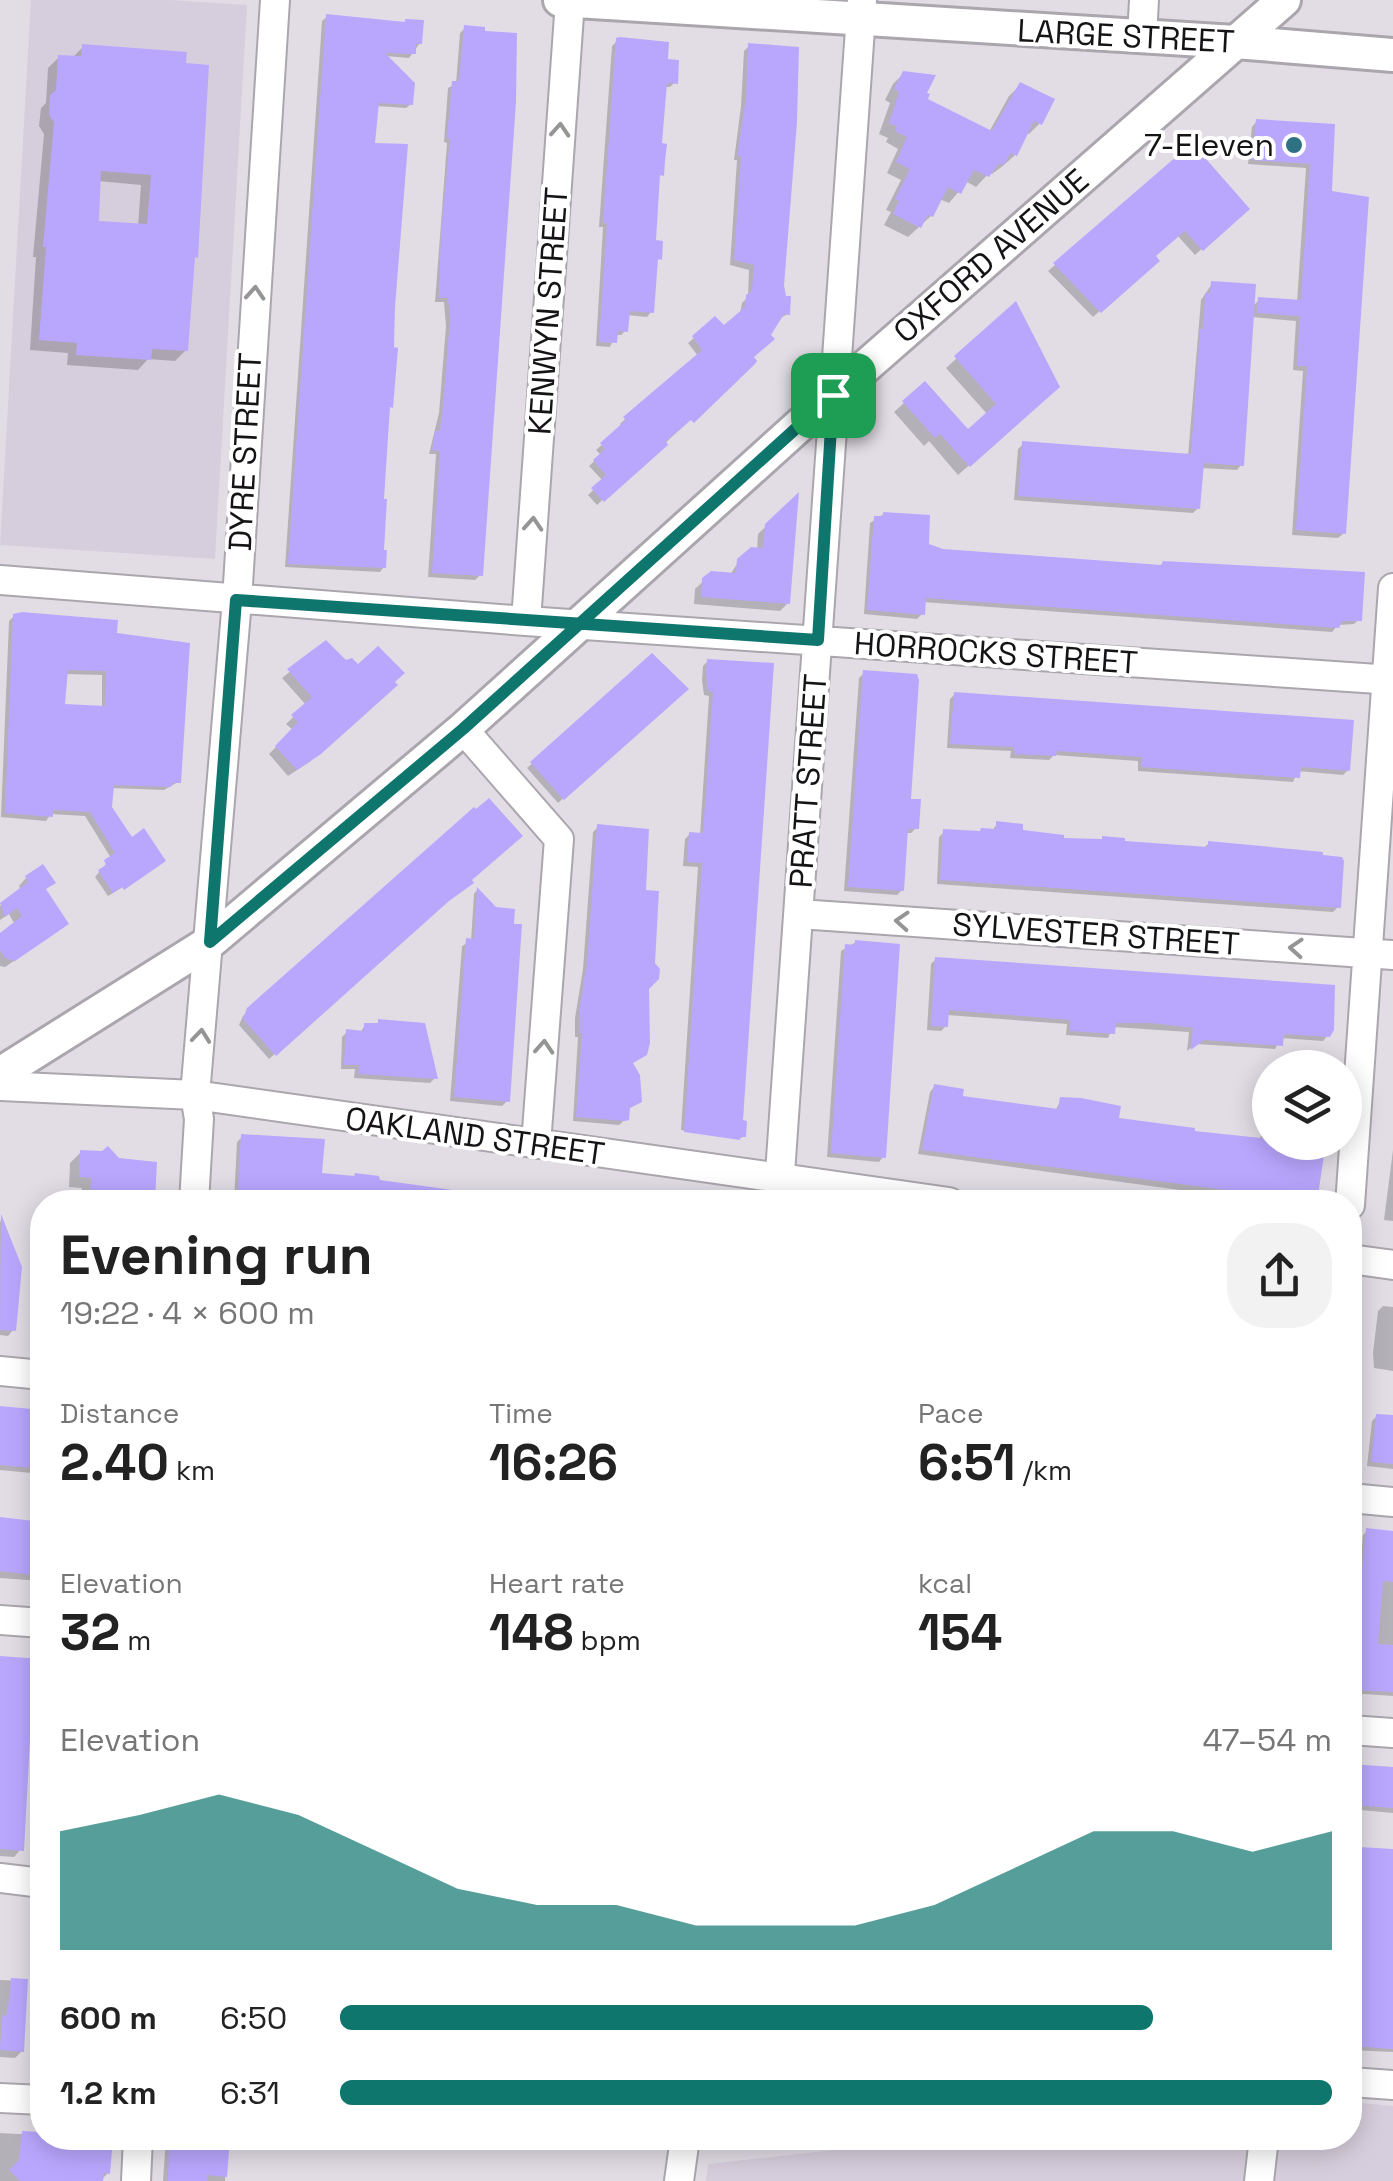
<!DOCTYPE html>
<html lang="en">
<head>
<meta charset="utf-8">
<style>
	body { margin:0; font-family:"Space Grotesk",sans-serif; background:#f2f2f2; color:#222; height:100vh; display:flex; flex-direction:column; font-size:38px; white-space:nowrap }
	* { box-sizing:border-box; margin:0 }
	p { font-size:32px; color:#767676 }
	.icon { flex:none; width:55px; height:55px; fill:none; stroke:currentColor; stroke-width:2; stroke-linecap:round; stroke-linejoin:round }
	.map { position:relative; flex:1; overflow:hidden }
	.details { position:absolute; left:30px; top:1190px; width:1332px; height:960px; display:flex; flex-direction:column; background:#fff; border-radius:40px; box-shadow:0 5px 25px #0003 }
	.details>* { flex:none }
	.fabs { position:absolute; left:1252px; top:1050px; display:grid; gap:20px }
	.fabs a { display:grid; place-items:center; width:110px; height:110px; border-radius:50%; background:#fff; box-shadow:0 5px 25px #0003; font-size:50px }
	.pin { position:absolute; display:grid; place-items:center; width:85px; height:85px; color:#fff; margin:-42px; border-radius:20px; box-shadow:0 5px 15px #0006 }
	.round { display:grid; place-items:center; flex:none; width:105px; height:105px; border-radius:40px; background:#f2f2f2 }
	.summary { display:flex; align-items:center; justify-content:space-between; height:170px; padding:0 30px }
	h1 { font-size:55px; font-weight:700; line-height:75px }
	.metrics { display:grid; grid-template-columns:repeat(3,1fr); gap:15px; height:170px; padding:10px 30px }
	.metrics div { display:grid; align-content:center }
	.metrics b { font-size:50px; font-weight:700 }
	.metrics small { font-size:28px; font-weight:400 }
	.metrics p { font-size:28px }
	.chart { height:280px; padding:20px 30px }
	.chart p { display:flex; justify-content:space-between }
	.chart svg { width:100%; height:180px; margin-top:10px; fill:#0f766e; opacity:.7 }
	ul { padding:0 30px; list-style:none; font-size:32px }
	li { display:grid; grid-template-columns:160px 120px 1fr; align-items:center; height:75px }
	li i { height:25px; border-radius:12px; background:#0f766e }
	.map>svg:first-child { display:block }
	.built { fill:#d7cedd }
	.shadow { fill:#0003; fill-rule:evenodd }
	.building { fill:#b9a7fe; fill-rule:evenodd }
	.lines { fill:none; stroke-linecap:round; stroke-linejoin:round }
	.minor-casing { stroke:#aba6ae; stroke-width:32 }
	.tertiary-casing { stroke:#aba6ae; stroke-width:38 }
	.minor { stroke:#fff; stroke-width:28 }
	.tertiary { stroke:#fff; stroke-width:32 }
	.oneway { stroke:#969596 }
	.route-casing { stroke:#fff; stroke-width:20 }
	.route { stroke:#0f766e; stroke-width:12 }
	.poi-dot { fill:#2e7183; stroke:#fff; stroke-width:4 }
	.labels { text-anchor:middle; stroke-width:8; stroke-linejoin:round; paint-order:stroke }
	.street-label { font-size:32px; fill:#151316; stroke:#fff }
	.poi-label { font-size:32px; fill:#151316; stroke:#fff; text-anchor:end }
</style>
</head>
<body>
<div class="map">
<svg width="1393" height="2181" viewBox="0 0 1393 2181">
	<rect width="100%" height="100%" fill="#e2dde5"/>
	<!-- built -->
	<path class="built" d="M31,0h139l77,5 -32,554 -215,-14z
		M1350,2102l43,4v75h-687l2,-17 237,-26h405z"/>
	<!-- shadow -->
	<path class="shadow" d="M327,17l93,26 -11,15 -24,-2 26,48 -5,4 -30,-2 -3,39 20,162 -12,245 3,15 -4,5 -95,-5 37,-546z
		M465,28l15,547 -5,5 -47,-3 8,-123h-7l10,-41 7,-87 -2,-24h-9l12,-159 -3,-1 4,-54 8,-4 4,-51z
		M617,41l49,20 9,21 -5,5h-6l-5,59 3,28 -5,5 -4,63 7,16 -5,5 -4,49 -4,5 -20,-2 -1,15 -5,5h-6l-5,12 -14,-1 7,-119h-4l13,-181z
		M749,46l39,268 -10,5 -27,39 2,5 -156,142 -9,-10 15,-14 -14,-15 12,-11 -5,-5 26,-23 -2,-3 5,-5 73,-63 -10,-13 6,-5 29,-9 17,-15 2,-11 6,-6 1,-27 -19,-5 7,-105h-3l7,-54 3,-55z
		M83,47l112,210 -3,3 -6,90 -11,11 -27,-2 -10,11 -71,-5 1,-12 -38,-3 6,-93h-3l11,-123 -5,-8 2,-18 5,-5 2,-35 11,-11 13,1zM98,181l43,4 -3,41 -42,-3z
		M904,73l20,21 1,6 64,32 20,-36 11,-11 20,38 -11,11 -3,-2 -11,23 -11,10 -12,9 -3,-1 -13,14 -9,-5 -18,21 -10,-4 -8,17 -23,21 -24,-12 7,-13 -5,-2 15,-30 -14,-7 11,-24 -12,-7 2,-4 -9,-4 11,-31 -5,-3 8,-16z
		M1257,121l75,5 -3,67 15,340 -6,5 -46,-3 11,-164 -10,-1 3,-49 -44,-4 -11,148 -4,5 -36,-2 -3,40 -5,5 -179,-13 4,-51 5,-5 165,12 13,-156 11,-16 40,23 7,-7 38,2 9,-134 -58,-4 4,-37z
		M1192,147l48,68 -45,40 -18,-20 -24,22 -3,10 -57,50 -45,-46z
		M1015,305l32,92 -89,78 -29,-34 -5,5 -30,-34 10,-9 64,30 20,-18 -42,-47z
		M796,498l-8,105 -8,8 -86,-7 1,-15 17,-16 18,2 9,-14 18,-11 1,-16z
		M884,514l42,32 16,5 417,68 -5,5 -16,1 -6,7 -409,-30 -1,12 -5,5 -53,-5 6,-91z
		M14,616l100,19 64,147 -14,8 -53,-2 -1,20 21,32 28,25 -51,31 -13,-19 16,-19 -26,-42 -34,-2 -5,7 -45,-4 8,-196zM65,674l37,1v33l-40,-2z
		M326,643l20,20 -35,98 -23,15 -19,-22 24,-24 -7,-6 20,-19 -24,-27z
		M652,656l33,33 -127,114 -31,-35z
		M708,661l55,2 -21,475 -61,-8 17,-263 -15,-1 2,-27 5,-5 10,1 9,-139 -5,-1 -2,-14 1,-15z
		M864,673l52,155 -5,5h-5l-4,57 -5,5 -53,-4 15,-213z
		M955,694l393,76 -5,5 -45,-4 -5,11 -155,-11v-10l-84,-6 -5,5 -39,-2 1,-7 -64,-3 3,-49z
		M997,824l23,8 42,8 141,9 6,-6 129,64 -5,5 -396,-28 2,-47 5,-5 48,-1z
		M598,827l45,65 2,162 -15,10 10,37 -12,8 -1,9 -8,7 -46,-4 5,-84h-3v-19l8,-49 10,-137z
		M26,878l27,4 -9,9 14,40 -53,36 -5,-1v-30l15,-11 -6,-11 -9,6v-14l21,-16 -2,-4z
		M477,890l30,211 -5,5 -52,-5 12,-155 9,-5 3,-47z
		M441,906l-172,153 -30,-34 4,-9 18,-17z
		M856,942l27,215 -4,5 -52,-5 14,-206z
		M936,959l392,76 -5,6 -42,-3 -6,11 -79,-5 -9,7 2,-19 -76,-5 -5,11 -42,-3 1,-11 -120,-9 -1,11 -5,5 -14,-1 4,-66z
		M365,1025l70,53 -5,5 -76,-5 1,-9h-14l1,-32 5,-5 13,1z
		M934,1087l26,11 95,13 6,-11 55,20 116,19 27,1 5,-10h6v12h53l-9,60h-47l-349,-48 12,-62z
		M242,1137l78,39 197,26h-283l3,-60z
		M1393,1150v71l-9,-1z
		M81,1152l73,12 -2,38h-72l2,-14 -13,-1 1,-24z
		M0,1220l20,47 -7,63 -5,6 -8,-1z
		M1383,1306l10,1v64l-19,-3 -1,-15 5,-42z
		M0,1409l42,4v61l-42,-4z
		M1377,1416l16,2v51l-26,-3 5,-45z
		M35,1519h7v62l-42,-3v-58l30,3z
		M1367,1531l26,2v163l-43,-3 13,-158z
		M0,1659l42,3v67l-14,-1 -7,121 -7,8 -14,-1z
		M1350,1767l43,2v44l-43,-4z
		M1361,1849l32,3v200l-43,-2v-58h5l2,-46 -7,-1 6,-91z
		M0,1980l26,1 -4,70 -7,7 -15,-1z
		M0,2133l111,6 -3,34 -8,8h-100z
		M166,2138h61l-2,43h-62z"/>
	<!-- building -->
	<path class="building" d="M326,14l79,8v-3l19,1 -2,24h-6v10l-31,-1 30,30 -2,22 -34,-2 -4,40 33,1 -13,163 -1,40 4,1 -5,60 -3,-1 -6,92h3l-3,51h3l-1,18 -98,-4z
		M464,25l21,2v4l32,2 -1,69 -33,474 -51,-3 8,-122 -8,-1 3,-19h5l3,-24 7,-87 -2,-22h-9l2,-66 9,-93 -3,-1 5,-57h7z
		M620,37l49,5 -1,17 11,1 -1,24 -11,-1 -5,60 5,1 -2,17 -1,15 -4,-1 -4,65 7,1 -1,19 -4,-1 -4,54 -24,-2 -2,21 -10,-1 -1,12 -18,-1 8,-119h-4l13,-185z
		M748,43l51,4 -2,75 -13,164 2,10h5l-1,19 -6,-1 -13,21 4,4 -21,18 3,4 -2,3 -61,59 -3,-3 -25,21 2,4 -64,57 -13,-14 15,-13 -13,-15 12,-11 -5,-6 26,-23 -3,-3 79,-67 -10,-14 23,-20 9,9 21,-18 1,-12 6,-4 2,-26 -20,-5 7,-104h-4l9,-57z
		M82,44l105,8 -1,11 23,2 -11,193 -3,-1 -7,94 -36,-2 -1,11 -75,-5 1,-12 -38,-3 7,-93h-3l11,-125 -5,-7 1,-20 6,-5 2,-35 23,1zM101,171l50,4 -4,49 -48,-3z
		M903,71l33,4 -9,18 3,1 -2,5 64,32 28,-49 35,17 -13,26 -8,-4 -17,35 -6,-3 -7,12 -5,-2 -10,14 -15,-7 -13,24 -13,-7 -15,30 -5,-2 -7,13 -28,-14 6,-13 -4,-2 15,-30 -14,-7 11,-25 -12,-6 2,-4 -8,-4 10,-31 -5,-3z
		M1256,119l79,5 -3,67 37,6 -23,337 -50,-4 11,-164h-10l3,-50 -43,-3 1,-16 43,3 9,-136 -58,-4z
		M1192,143l58,66 -47,42 -18,-20 -29,25 4,5 -59,52 -48,-50z
		M1211,281l45,3 -12,182 -40,-3 -4,46 -182,-13 4,-55 169,13 9,-125h3l2,-36h5z
		M1016,301l44,86 -90,80 -30,-33 -5,4 -33,-37 23,-20 43,48 28,-25 -42,-48z
		M799,492l-9,112 -89,-7 1,-19 9,-7 25,2 1,-14 14,-12 12,1 2,-24z
		M883,512l47,3 -1,29 14,5 218,16 2,-4 202,11 -3,49h-20l-3,7 -413,-30 -1,17 -58,-5 7,-94h9z
		M22,612l96,8 -1,13 73,10 -9,140h-9l-1,4 -57,-2 -2,22 20,30 12,-9 22,33 -42,29 -2,-3 -9,6 -15,-23 8,-5 -2,-5 11,-7 -25,-41 -37,-2v7l-48,-4 8,-199zM68,670l38,1 -1,35 -40,-2z
		M326,640l20,20 6,-2 6,6 20,-18 27,27 -10,9 3,3 -77,69 -24,16 -22,-24 23,-24 -7,-7 21,-18 -25,-28z
		M652,653l37,36 -125,111 -34,-38z
		M707,659l67,4 -31,457 4,1 -1,16h-6v3l-56,-8 18,-269 -15,-1 2,-30 14,1 9,-127 1,-14 -5,-1 -2,-16z
		M863,670l54,4 2,6 -8,119h10l-2,30h-11l-4,62 -56,-4z
		M954,692l400,28 -4,51 -49,-4 -1,11 -119,-8 -40,-3 1,-10 -85,-6 -1,5 -42,-2v-7l-64,-3z
		M489,798l34,38 -51,44 2,3 -25,18 -173,155 -33,-37 4,-11 227,-201 2,2z
		M996,821l27,3v6l41,5v3l38,1v-3l23,2v3l83,6v-6l115,11v3l19,2 2,4 -3,47 -401,-28 3,-51 37,2 1,-3 15,1z
		M597,824l52,5 -3,61 13,1 -4,72 5,6 -1,10 -10,10 1,54 -3,12 -14,8 7,12 2,27 -12,6 -1,12 -4,1 -49,-4 6,-84h-3v-21l8,-49z
		M43,864l13,19 -10,6 23,35 -54,37 -10,-3 -5,-8v-17l22,-17 -5,-8 -12,9 -5,-14 28,-21 -3,-6z
		M477,887l19,20 19,2 -1,15h8l-12,178 -56,-5 12,-159 8,1z
		M855,940l45,4 -14,214 -55,-5 14,-209 10,1z
		M935,957l400,28 -1,45 -4,7 -46,-3 -1,12 -79,-6 -13,10 2,-22 -41,-5h-36l-1,11 -45,-3v-11l-121,-10 -1,17 -17,-1z
		M378,1019l47,4 13,56 -80,-5 1,-9h-15l2,-36 18,2v-8h14z
		M934,1084l30,5 -1,7 95,13 2,-12 21,1 40,8 -2,12 76,10v3l75,8v3h56l-9,60 -395,-52z
		M241,1134l84,5 -3,34 32,3 1,-3 24,3 1,4 80,11 -1,11h-222z
		M108,1146l11,12 38,4 -2,40h-65l1,-24 -12,-1 1,-27 22,1z
		M1,1214l21,53 -6,64 -16,-1z
		M0,1406l42,4v59l-42,-4z
		M1376,1414l17,1v49l-22,-2z
		M0,1517l42,5v54l-42,-5z
		M1366,1528l27,3v51l-10,-1 -5,63 15,1v47l-42,-2z
		M0,1656l42,3v59l-10,-1 -1,4 -7,130 -24,-2z
		M1350,1764l43,3v41l-43,-3z
		M1360,1847l33,2v200l-43,-3v-37l4,-20 4,1 2,-48h-6z
		M11,1978l17,1 -4,73 -24,-2 2,-35 4,1 3,-15z
		M22,2131l20,1v6h71l-3,36 -6,-1 -1,8h-83l-11,-11 10,-10z
		M169,2138h61l-3,39 -20,-2v6h-39z"/>
	<g class="lines">
		<defs>
			<path id="minor" d="M1142,37l2,-37
				M0,580l526,41 867,59
				M526,621l44,-620
				M463,729l96,110 -23,305
				M799,914l594,41
				M0,1086l195,9 754,107
				M194,1202l5,-83 -4,-24 42,-495 38,-600
				M778,1202l84,-1202
				M1350,1205l43,-617
				M1350,1259l43,6
				M0,1371l42,4
				M1350,1498l43,4
				M0,1620l42,3
				M1350,1730l43,3
				M0,1878l42,5
				M1350,2082l43,3
				M0,2098l42,2
				M136,2181l2,-43
				M679,2181l6,-43
				M1259,2181l5,-43"/>
			<path id="tertiary" d="M560,0l675,42 158,13
				M0,1074l210,-132 253,-213 370,-334 451,-395"/>
		</defs>
		<!-- minor casing -->
		<use href="#minor" class="minor-casing"/>
		<!-- tertiary casing -->
		<use href="#tertiary" class="tertiary-casing"/>
		<!-- minor -->
		<use href="#minor" class="minor"/>
		<!-- tertiary -->
		<use href="#tertiary" class="tertiary"/>
	</g>
	<!-- one-way arrows -->
	<defs><path id="oneway-chevron" d="M-2-3.5L2.5 0L-2 3.5" fill="none" stroke-width="1.6" stroke-linecap="round" stroke-linejoin="round" transform="scale(2.5)"/></defs>
	<g class="oneway">
		<use href="#oneway-chevron" transform="translate(560 130) rotate(-86)"/>
		<use href="#oneway-chevron" transform="translate(255 293) rotate(-86)"/>
		<use href="#oneway-chevron" transform="translate(533 524) rotate(-86)"/>
		<use href="#oneway-chevron" transform="translate(902 921) rotate(-176)"/>
		<use href="#oneway-chevron" transform="translate(1296 948) rotate(-176)"/>
		<use href="#oneway-chevron" transform="translate(201 1036) rotate(-84)"/>
		<use href="#oneway-chevron" transform="translate(544 1047) rotate(-86)"/>
	</g>
	<g class="lines">
		<defs>
			<path id="route" d="M833,395l-370,334 -253,213 26,-342 582,40 15,-245"/>
		</defs>
		<!-- route casing -->
		<use href="#route" class="route-casing"/>
		<!-- route -->
		<use href="#route" class="route"/>
	</g>
	<!-- markers -->
	<circle class="poi-dot" cx="1294" cy="145" r="10"/>
	<g class="labels">
		<!-- street labels -->
		<g class="street-label">
			<text transform="translate(1126 36) rotate(3)" y="11">LARGE STREET</text>
			<text transform="translate(991 256) rotate(-41)" y="11">OXFORD AVENUE</text>
			<text transform="translate(548 311) rotate(-86)" y="11">KENWYN STREET</text>
			<text transform="translate(245 452) rotate(-87)" y="11">DYRE STREET</text>
			<text transform="translate(996 653) rotate(4)" y="11">HORROCKS STREET</text>
			<text transform="translate(808 781) rotate(-86)" y="11">PRATT STREET</text>
			<text transform="translate(1096 934) rotate(4)" y="11">SYLVESTER STREET</text>
			<text transform="translate(475 1136) rotate(8)" y="11">OAKLAND STREET</text>
		</g>
		<!-- poi labels -->
		<g class="poi-label">
			<text x="1274" y="156">7-Eleven</text>
		</g>
	</g>
</svg>
<div class="fabs">
<a><svg class="icon" aria-label="layers" viewBox="0 0 24 24"><path d="M12 4l9 5-9 5-9-5zM3 14l9 5 9-5"/></svg></a>
</div>
<div class="pin" style="left:833px;top:395px;background:#1e9e55"><svg class="icon" aria-label="arrive" viewBox="0 0 24 24"><path d="M6 21V4h12l-3 4 3 4H6"/></svg></div>
<section class="details">
<div class="summary"><div><h1>Evening run</h1><p>19:22 · 4 × 600 m</p></div><a class="round"><svg class="icon" aria-label="share" viewBox="0 0 24 24"><path d="M12 15V3M7 8l5-5 5 5M5 13v7h14v-7"/></svg></a></div>
<div class="metrics">
<div><p>Distance</p><b>2.40<small> km</small></b></div>
<div><p>Time</p><b>16:26</b></div>
<div><p>Pace</p><b>6:51<small> /km</small></b></div>
</div>
<div class="metrics">
<div><p>Elevation</p><b>32<small> m</small></b></div>
<div><p>Heart rate</p><b>148<small> bpm</small></b></div>
<div><p>kcal</p><b>154</b></div>
</div>
<div class="chart"><p><span>Elevation</span>47–54 m</p>
<svg viewBox="0 0 160 44" preserveAspectRatio="none"><path d="M0 44V15L10 11L20 6L30 11L40 20L50 29L60 33L70 33L80 38L90 38L100 38L110 33L120 24L130 15L140 15L150 20L160 15V44z"/></svg>
</div>
<ul>
<li><b>600 m</b>6:50<i style="width:82%"></i></li>
<li><b>1.2 km</b>6:31<i style="width:100%"></i></li>
</ul>
</section>
</div>
</body>
</html>
